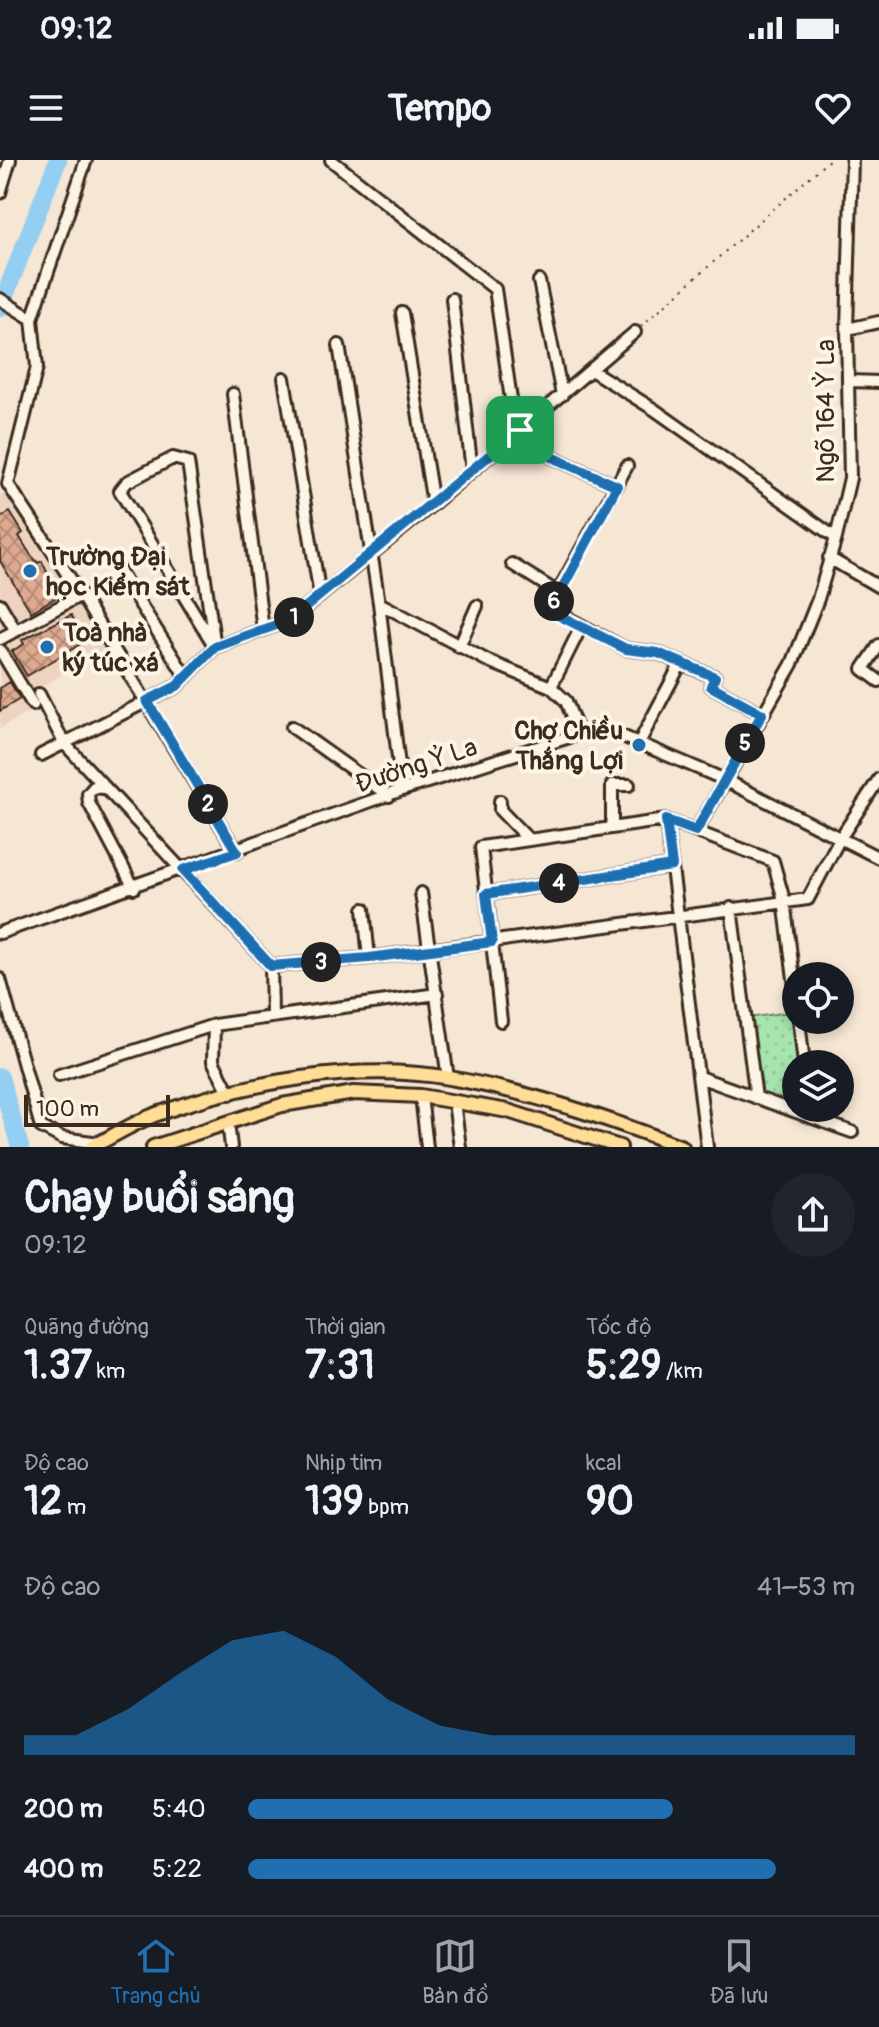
<!DOCTYPE html>
<html lang="vi">
<head>
<meta charset="utf-8">
<style>
	body { margin:0; font-family:Pangolin,sans-serif; background:#20242c; color:#f1f3f6; height:100vh; display:flex; flex-direction:column; font-size:30px; white-space:nowrap }
	* { box-sizing:border-box; margin:0 }
	p { font-size:26px; color:#9ea1a6 }
	.icon { flex:none; width:44px; height:44px; fill:none; stroke:currentColor; stroke-width:2; stroke-linecap:round; stroke-linejoin:round }
	.map { position:relative; height:987px; overflow:hidden }
	.sheet { display:flex; flex-direction:column; background:#171b24; flex:1 }
	.sheet>* { flex:none }
	.fabs { position:absolute; left:782px; top:802px; display:grid; gap:16px }
	.fabs a { display:grid; place-items:center; width:72px; height:72px; border-radius:50%; background:#171b24; box-shadow:0 4px 12px #0003; font-size:40px }
	.scale { position:absolute; left:24px; bottom:20px; width:146px; box-sizing:border-box; padding-left:8px; border:4px solid #3b2a1e; border-top:0; font-size:22px; line-height:28px; white-space:nowrap; color:#3b2a1e; -webkit-text-stroke:6px #fcf5e5; paint-order:stroke }
	.pin { position:absolute; display:grid; place-items:center; width:68px; height:68px; color:#fff; margin:-34px; border-radius:16px; box-shadow:0 4px 12px #0006 }
	.km { position:absolute; width:40px; height:40px; margin:-20px; border-radius:50%; background:#222; color:#fff; font-size:22px; line-height:40px; text-align:center }
	.round { display:grid; place-items:center; flex:none; width:84px; height:84px; border-radius:42px; background:#20242c }
	.summary { display:flex; align-items:center; justify-content:space-between; height:136px; padding:0 24px }
	h1 { font-size:44px; font-weight:700; line-height:60px }
	.metrics { display:grid; grid-template-columns:repeat(3,1fr); gap:12px; height:136px; padding:8px 24px }
	.metrics div { display:grid; align-content:center }
	.metrics b { font-size:40px; font-weight:700 }
	.metrics small { font-size:22px; font-weight:400 }
	.metrics p { font-size:22px }
	.chart { height:224px; padding:16px 24px }
	.chart p { display:flex; justify-content:space-between }
	.chart svg { width:100%; height:144px; margin-top:8px; fill:#1f6fb2; opacity:.7 }
	ul { padding:0 24px; list-style:none; font-size:26px }
	li { display:grid; grid-template-columns:128px 96px 1fr; align-items:center; height:60px }
	li i { height:20px; border-radius:10px; background:#1f6fb2 }
	.status { display:flex; justify-content:space-between; align-items:center; height:56px; padding:0 40px; background:#171b24; direction:ltr }
	.status svg { height:22px; fill:currentColor }
	header { display:flex; justify-content:space-between; align-items:center; height:104px; padding:0 24px; background:#171b24; font-size:36px; font-weight:700 }
	.tab-bar { display:flex; justify-content:space-around; align-items:center; height:112px; border-top:2px solid #363941; background:#171b24; font-size:22px; color:#9ea1a6 }
	.tab-bar a { display:grid; justify-items:center; gap:4px }
	.tab-bar .current { color:#1f6fb2 }
	.map>svg:first-child { display:block }
	.built { fill:#eed4c0 }
	.park { fill:url(#park-dots); stroke:#708866; stroke-width:2 }
	.lines { fill:none; stroke-linecap:round; stroke-linejoin:round }
	.river { stroke:#92cff2; stroke-width:18 }
	.building { fill:url(#building-cross-hatch); stroke:#3b2a1e; stroke-width:2 }
	.minor-casing { stroke:#3b2a1e; stroke-width:16 }
	.major-casing { stroke:#3b2a1e; stroke-width:18 }
	.path { stroke:#3b2a1e; stroke-width:2; stroke-dasharray:2 6; stroke-linecap:butt }
	.minor { stroke:#fcf5e5; stroke-width:10 }
	.major { stroke:#fedd96; stroke-width:12 }
	.route-casing { stroke:#fff; stroke-width:16 }
	.route { stroke:#1f6fb2; stroke-width:10 }
	.poi-dot { fill:#1f6fb2; stroke:#fcf5e5; stroke-width:3 }
	.labels { text-anchor:middle; stroke-width:8; stroke-linejoin:round; paint-order:stroke }
	.street-label { font-size:26px; fill:#3b2a1e; stroke:#fcf5e5 }
	.poi-label { font-size:26px; font-weight:bold; fill:#3b2a1e; stroke:#fcf5e5; text-anchor:start }
</style>
</head>
<body>
<div class="status"><b>09:12</b><svg viewBox="0 0 49 12"><path d="M0 12V9h3v3zM5 12V6h3v6zM10 12V3h3v9zM15 12V0h3v12zM26 1h20v11H26zM47 4h2v5h-2z"/></svg></div>
<header><svg class="icon" aria-label="menu" viewBox="0 0 24 24"><path d="M4 6h16M4 12h16M4 18h16"/></svg>Tempo<svg class="icon" aria-label="heart" viewBox="0 0 24 24"><path d="M12 20l-8-8c-3-5 5-10 8-4 3-6 11-1 8 4z"/></svg></header>
<div class="map">
<svg width="879" height="987" viewBox="0 0 879 987">
	<defs>
		<pattern id="park-dots" width="8" height="8" patternUnits="userSpaceOnUse" patternTransform="scale(2)"><rect width="8" height="8" fill="#a6e6ae"/><path d="M2 2h.1M6 6h.1" fill="none" stroke="#90c595" stroke-width="1.8" stroke-linecap="round"/></pattern>
		<pattern id="building-cross-hatch" width="8" height="8" patternUnits="userSpaceOnUse" patternTransform="scale(2)"><rect width="8" height="8" fill="#dda991"/><path d="M0 0l8 8M0 8l8-8" fill="none" stroke="#b48a76"/></pattern>
	</defs>
	<rect width="100%" height="100%" fill="#f6e6d4"/>
	<filter id="ink" filterUnits="userSpaceOnUse"><feTurbulence type="fractalNoise" baseFrequency=".0125" numOctaves="2"/><feDisplacementMap in="SourceGraphic" scale="16" xChannelSelector="R" yChannelSelector="G"/><feConvolveMatrix kernelMatrix="1 2 1 2 8 2 1 2 1" color-interpolation-filters="sRGB"/></filter>
	<g filter="url(#ink)">
		<!-- built -->
		<path class="built" d="M12,330l95,158 -73,43 8,13 -42,25v-235z"/>
		<!-- park -->
		<path class="park" d="M796,851l8,53h-8v44h13l1,9 -53,-20 -9,-79z"/>
		<g class="lines">
			<!-- river -->
			<path class="river" d="M0,148l58,-148
				M0,917l20,70"/>
		</g>
		<!-- building -->
		<path class="building" d="M10,352l13,21 -4,3 11,18 8,9 4,-2 16,35 -27,16 -31,-51v-43z
			M71,455l15,26 -59,35 -15,-25 12,-7 -2,-4z
			M10,522l10,17 -20,12v-23z"/>
		<g class="lines">
			<defs>
				<path id="minor" d="M331,0l164,129 21,145
					M0,33l10,-33
					M539,121l23,114
					M0,139l32,20
					M452,139l20,172
					M402,153l31,191
					M847,169l32,-7
					M339,185l40,258 23,187
					M591,210l64,40 181,128
					M284,218l36,218
					M850,221l29,1
					M233,234l30,236
					M520,270l32,27 65,29
					M173,298l15,4 27,185 -95,-156 7,-9z
					M627,306l-78,142 77,41 32,4 23,10
					M8,324l73,111 156,257
					M8,324l29,-117 -5,-48 54,-159
					M829,398l50,29
					M115,404l71,113
					M512,404l48,30
					M379,443l109,58 63,26 15,14 13,33
					M0,444l16,27
					M0,479l81,-44
					M879,485l-16,24 16,12
					M459,487l18,-41
					M0,490l33,55
					M551,527l30,-60
					M39,534l25,49 207,223 1,51
					M292,567l97,69
					M640,581l41,-78 34,14 -4,9 51,28
					M41,595l136,-69 38,-39 75,-27 143,-116 202,-172
					M103,628l-9,-1 -6,7 1,9 45,85
					M500,641v9l29,30
					M666,660l41,327
					M612,668v-43h17
					M696,671l96,-167 26,-65 18,-61 14,-60 -3,-149 5,-169
					M421,733l27,185
					M486,734l186,-28
					M731,748l25,190
					M364,749l5,49
					M0,773l402,-143 199,-63 122,52 156,79
					M271,806l98,-8 439,-59 31,-59 40,-61
					M0,819l41,148 21,11 38,5
					M799,860l5,44
					M501,861l-20,-174 185,-27 107,41 11,39 12,95
					M214,865l-1,36 17,33
					M59,915l155,-50 223,-31
					M699,917l153,55
					M421,936l6,51
					M454,942l6,45
					M228,962l3,25"/>
				<path id="major" d="M92,987c21,-11 43,-25 65,-33 89,-32 198,-52 293,-36 80,14 157,40 232,69
					M153,987l129,-42 72,-12 67,3 87,15 112,36"/>
			</defs>
			<!-- minor casing -->
			<use href="#minor" class="minor-casing"/>
			<!-- major casing -->
			<use href="#major" class="major-casing"/>
			<!-- path -->
			<path class="path" d="M641,166l188,-166"/>
			<!-- minor -->
			<use href="#minor" class="minor"/>
			<!-- major -->
			<use href="#major" class="major"/>
		</g>
	</g>
	<g class="lines" filter="url(#ink)">
		<defs>
			<path id="route" d="M520,270l32,27 65,29 -67,125 76,38 32,4 57,24 -4,9 51,28 -66,117 -30,-11 6,46 -186,28 6,48 -123,16 -98,8 -88,-96 54,-18 -90,-151 30,-15 38,-39 75,-27z"/>
		</defs>
		<!-- route casing -->
		<use href="#route" class="route-casing"/>
		<!-- route -->
		<use href="#route" class="route"/>
	</g>
	<!-- markers -->
	<g class="poi-dot">
		<circle cx="30" cy="411" r="8"/>
		<circle cx="47" cy="487" r="8"/>
		<circle cx="639" cy="585" r="8"/>
	</g>
	<g class="labels">
		<!-- street labels -->
		<g class="street-label">
			<text transform="translate(825 251) rotate(-90)" y="9">Ngõ 164 Ỷ La</text>
			<text transform="translate(416 605) rotate(-18)" y="9">Đường Ỷ La</text>
		</g>
		<!-- poi labels -->
		<g class="poi-label">
			<text x="46" y="405">Trường Đại<tspan x="46" dy="30">học Kiểm sát</tspan></text>
			<text x="63" y="481">Toà nhà<tspan x="63" dy="30">ký túc xá</tspan></text>
			<text x="623" y="579" text-anchor="end">Chợ Chiều<tspan x="623" dy="30">Thắng Lợi</tspan></text>
		</g>
	</g>
</svg>
<div class="fabs">
<a><svg class="icon" aria-label="locate" viewBox="0 0 24 24"><circle cx="12" cy="12" r="6"/><path d="M12 2v4M12 18v4M2 12h4M18 12h4"/></svg></a>
<a><svg class="icon" aria-label="layers" viewBox="0 0 24 24"><path d="M12 4l9 5-9 5-9-5zM3 14l9 5 9-5"/></svg></a>
</div>
<div class="scale">100 m</div>
<div class="pin" style="left:520px;top:270px;background:#1e9e55"><svg class="icon" aria-label="arrive" viewBox="0 0 24 24"><path d="M6 21V4h12l-3 4 3 4H6"/></svg></div>
<b class="km" style="left:294px;top:457px">1</b>
<b class="km" style="left:208px;top:644px">2</b>
<b class="km" style="left:321px;top:802px">3</b>
<b class="km" style="left:559px;top:723px">4</b>
<b class="km" style="left:745px;top:583px">5</b>
<b class="km" style="left:554px;top:441px">6</b>
</div>
<section class="sheet">
<div class="summary"><div><h1>Chạy buổi sáng</h1><p>09:12</p></div><a class="round"><svg class="icon" aria-label="share" viewBox="0 0 24 24"><path d="M12 15V3M7 8l5-5 5 5M5 13v7h14v-7"/></svg></a></div>
<div class="metrics">
<div><p>Quãng đường</p><b>1.37<small> km</small></b></div>
<div><p>Thời gian</p><b>7:31</b></div>
<div><p>Tốc độ</p><b>5:29<small> /km</small></b></div>
</div>
<div class="metrics">
<div><p>Độ cao</p><b>12<small> m</small></b></div>
<div><p>Nhịp tim</p><b>139<small> bpm</small></b></div>
<div><p>kcal</p><b>90</b></div>
</div>
<div class="chart"><p><span>Độ cao</span>41–53 m</p>
<svg viewBox="0 0 160 44" preserveAspectRatio="none"><path d="M0 44V38L10 38L20 30L30 19L40 9L50 6L60 14L70 27L80 35L90 38L100 38L110 38L120 38L130 38L140 38L150 38L160 38V44z"/></svg>
</div>
<ul>
<li><b>200 m</b>5:40<i style="width:70%"></i></li>
<li><b>400 m</b>5:22<i style="width:87%"></i></li>
</ul>
</section>
<nav class="tab-bar">
<a class="current"><svg class="icon" aria-label="home" viewBox="0 0 24 24"><path d="M3 11l9-7 9 7M6 9v11h12V9"/></svg>Trang chủ</a>
<a><svg class="icon" aria-label="map" viewBox="0 0 24 24"><path d="M3 6l6-2 6 2 6-2v14l-6 2-6-2-6 2zM9 4v14M15 6v14"/></svg>Bản đồ</a>
<a><svg class="icon" aria-label="saved" viewBox="0 0 24 24"><path d="M7 4h10v16l-5-4-5 4z"/></svg>Đã lưu</a>
</nav>
</body>
</html>
